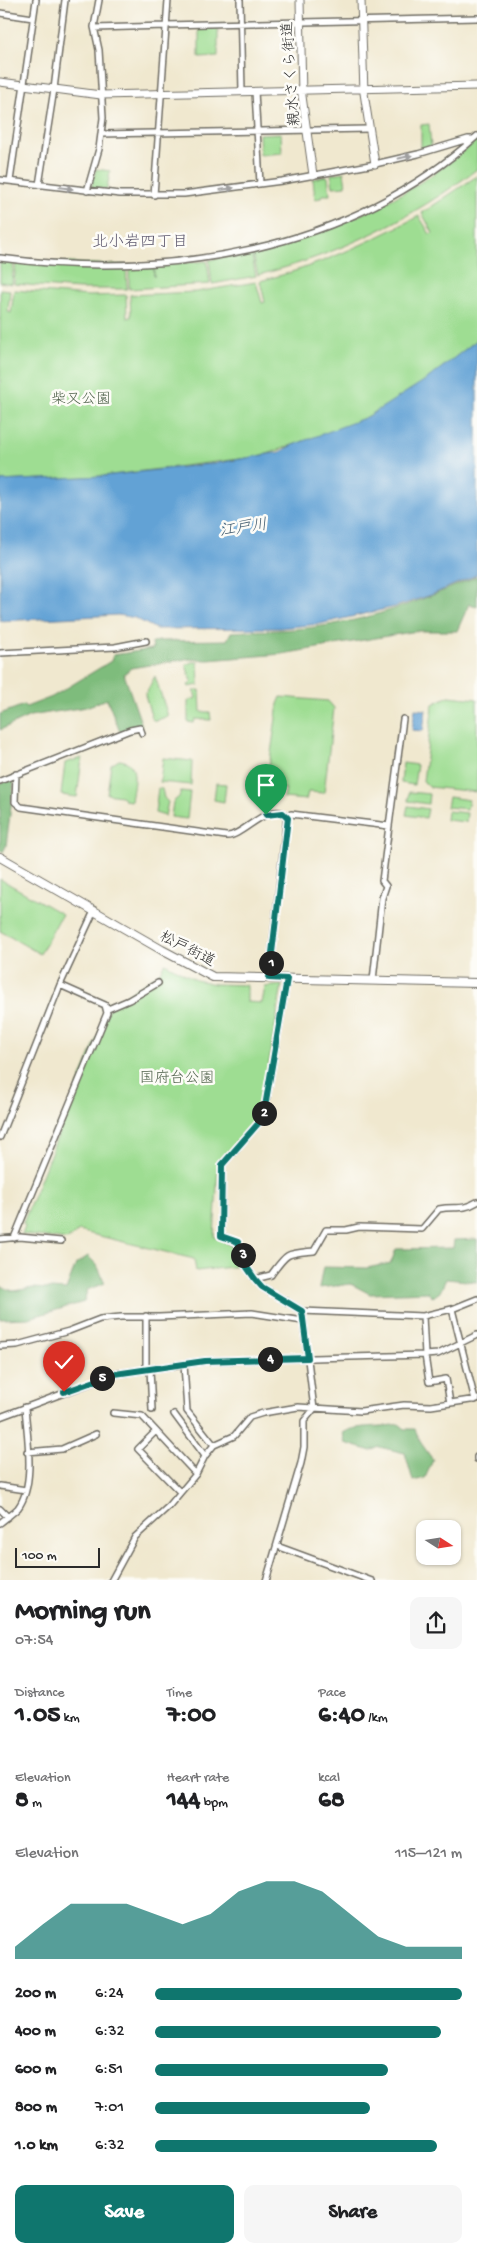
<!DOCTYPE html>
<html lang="en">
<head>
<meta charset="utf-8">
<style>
	body { margin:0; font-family:"Gochi Hand","Klee One",sans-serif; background:#f6f6f6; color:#202124; height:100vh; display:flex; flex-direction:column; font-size:19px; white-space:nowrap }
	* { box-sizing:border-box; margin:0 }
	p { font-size:16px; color:#757577 }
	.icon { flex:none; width:28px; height:28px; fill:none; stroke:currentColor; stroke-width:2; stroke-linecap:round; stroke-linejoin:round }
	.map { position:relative; height:1580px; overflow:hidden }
	.sheet { display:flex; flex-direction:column; background:#fff; flex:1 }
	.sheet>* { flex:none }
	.needle { width:32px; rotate:102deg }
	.controls { position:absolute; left:416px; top:1520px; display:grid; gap:10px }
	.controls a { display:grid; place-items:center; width:45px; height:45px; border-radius:10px; background:#fff; box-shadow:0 1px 4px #0004; font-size:25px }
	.scale { position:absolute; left:15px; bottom:12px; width:85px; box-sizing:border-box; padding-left:5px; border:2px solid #2b2b2b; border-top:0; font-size:14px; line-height:18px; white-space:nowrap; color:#2b2b2b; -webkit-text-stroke:4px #fdfcf7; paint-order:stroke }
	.pin { position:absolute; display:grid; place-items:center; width:42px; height:42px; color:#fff; margin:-51px -21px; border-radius:50% 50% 50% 0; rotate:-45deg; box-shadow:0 0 5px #0007 }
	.pin .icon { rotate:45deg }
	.km { position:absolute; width:25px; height:25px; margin:-12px; border-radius:50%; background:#222; color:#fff; font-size:14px; line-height:25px; text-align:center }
	.round { display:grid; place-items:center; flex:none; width:52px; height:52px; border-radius:10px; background:#f6f6f6 }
	.summary { display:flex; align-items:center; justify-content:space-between; height:85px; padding:0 15px }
	h1 { font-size:28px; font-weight:700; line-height:38px }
	.stats { display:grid; grid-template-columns:repeat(3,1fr); gap:8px; height:85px; padding:5px 15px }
	.stats div { display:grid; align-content:center }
	.stats b { font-size:25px; font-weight:700 }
	.stats small { font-size:14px; font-weight:400 }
	.stats p { font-size:14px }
	.chart { height:140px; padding:10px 15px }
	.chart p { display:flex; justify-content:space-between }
	.chart svg { width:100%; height:90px; margin-top:5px; fill:#0f766e; opacity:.7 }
	.button { display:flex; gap:10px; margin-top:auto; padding:10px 15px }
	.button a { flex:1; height:58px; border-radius:10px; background:#0f766e; color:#fff; font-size:20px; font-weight:700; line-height:58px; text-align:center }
	.button a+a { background:#f6f6f6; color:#202124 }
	ul { padding:0 15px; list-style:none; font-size:16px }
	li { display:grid; grid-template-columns:80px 60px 1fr; align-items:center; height:38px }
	li i { height:12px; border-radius:6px; background:#0f766e }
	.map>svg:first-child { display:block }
	.green { fill:#9edd92; stroke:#64845e }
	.forest { fill:#7ebc7c; stroke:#547454 }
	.water { fill:#62a2d5; stroke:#466680 }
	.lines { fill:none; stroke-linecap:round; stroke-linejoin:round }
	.street-casing { stroke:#706d64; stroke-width:8 }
	.secondary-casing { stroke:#706d64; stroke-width:9 }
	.primary-casing { stroke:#706d64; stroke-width:10 }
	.street { stroke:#fff; stroke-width:5 }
	.secondary { stroke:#fff; stroke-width:7 }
	.primary { stroke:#fff; stroke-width:8 }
	.oneway { fill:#a0a0a0 }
	.route-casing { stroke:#fff; stroke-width:10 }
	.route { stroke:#0f766e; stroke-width:6 }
	.labels { text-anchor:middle; stroke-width:5; stroke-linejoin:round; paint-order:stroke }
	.street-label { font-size:15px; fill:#2b2b2b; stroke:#fdfcf7 }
	.park-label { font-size:15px; fill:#4e604a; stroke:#fdfcf7 }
	.neighbourhood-label { font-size:16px; fill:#605b70; stroke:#fdfcf7 }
	.water-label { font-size:16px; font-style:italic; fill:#415b6f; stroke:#fdfcf7 }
</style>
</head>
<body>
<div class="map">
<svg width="477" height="1581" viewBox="0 0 477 1581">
	<rect width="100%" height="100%" fill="#fdfcf7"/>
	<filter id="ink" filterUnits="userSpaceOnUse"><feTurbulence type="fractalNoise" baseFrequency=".02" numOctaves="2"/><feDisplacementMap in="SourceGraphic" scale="10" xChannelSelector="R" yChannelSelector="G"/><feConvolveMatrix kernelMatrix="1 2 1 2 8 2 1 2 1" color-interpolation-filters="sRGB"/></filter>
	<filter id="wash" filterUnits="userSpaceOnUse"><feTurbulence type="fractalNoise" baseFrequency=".0096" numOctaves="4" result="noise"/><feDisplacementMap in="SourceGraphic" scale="20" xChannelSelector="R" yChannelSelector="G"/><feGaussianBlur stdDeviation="1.12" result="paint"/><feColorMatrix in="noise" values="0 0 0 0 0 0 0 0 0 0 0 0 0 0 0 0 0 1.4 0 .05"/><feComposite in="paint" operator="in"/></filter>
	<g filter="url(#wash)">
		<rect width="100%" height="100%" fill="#f0e8cf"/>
		<!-- green -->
		<path class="green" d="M199,28h19v29l-19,1z
			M429,124l2,22 -10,3v-24z
			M281,133l1,20 -22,2 -1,-21z
			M477,139v30c-65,50 -140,86 -219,106l-6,-23c80,-20 164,-56 225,-113z
			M96,169l14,2 -3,18 -16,-1z
			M344,172l2,14 -13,1 -2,-13z
			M325,176l3,1 2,18h-8l-1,3 -6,1 -2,-20z
			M477,176v164c-35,27 -70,58 -110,77 -18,9 -38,15 -58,22 -18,6 -35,14 -54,18l-152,19 -103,5v-192l10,1 -2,22 3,1 3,-23 75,6 37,-1 1,23 4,-1 -1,-22 66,-3 60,-10 6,21 3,-1 -5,-21c57,-14 107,-38 159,-65l11,18 3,-1 -11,-20z
			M251,252l5,24 -44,8 -3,-24z
			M0,259l14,2 -2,23 -12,-2z
			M16,261l110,4 1,24h-47l-66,-5z
			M207,261l3,23 -81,5v-23l24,-1 1,12v-12z
			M192,662h6l1,23 -10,2 -1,-2 4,-2 -6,-18z
			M155,676l13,40 -13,5 -3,-2 -7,-24z
			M200,690l1,22h9l1,8 -16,-1 -1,4 -6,-1v-21l8,-3 -2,-7z
			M449,696l28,3v93l-48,-5 -6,-6 10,-77z
			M281,697l47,4 6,7 -10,85 -16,-1 -2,8 -22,-2 2,-9 -9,-1 -9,-14 10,-70z
			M82,758l-5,39 -16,-2 4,-32z
			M163,758l29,3 -1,24 -31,-3z
			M119,760c22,2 14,25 12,41l-7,-1 -3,-4 -14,-2 4,-29z
			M403,763l14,2 -3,20 -13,-2z
			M216,783l10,1 -2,18 -10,-2z
			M158,788l4,1 2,9 4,4 -3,14 -10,-3z
			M181,791l9,1 -3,27 -16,-2 2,-15 6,-5z
			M409,792l20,2 -1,10 -20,-3z
			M449,797l20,3 -2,9 -20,-2z
			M408,806l20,3 -2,9 -20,-3z
			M447,811l20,2 -1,9 -20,-2z
			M0,879l62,35 -22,40 -40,-23z
			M165,963l31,17 19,4 32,1v17l15,1 3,-16 17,-2 -22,132 -42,50 -4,70 23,11 4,18 -45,5 -2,-12 -115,-28 -12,9 -45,-6 3,-8 -2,-3 85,-213 6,-7 45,-30z"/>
		<!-- forest -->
		<path class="forest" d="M477,576v30l-8,-2 -12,27h-40l-135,23 -74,6 -22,-1 -55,9 -7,6 18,52 -22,6 -13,-33 -21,8 -56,9 -30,14v-16l24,-9 2,2 26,-10 59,-36 2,-6 40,-6 -1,-6 7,-2 68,-1 4,-8c30,-2 61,-1 91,-6 55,-8 105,-27 155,-50z
			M12,779l2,3 -8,64 -3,6 -3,-2v-66z
			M477,1239v43l-31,-3 -6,13 -7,5 -5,-5 -58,2 -19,-10 -32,4 4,-21 44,1 24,-5 5,-14 57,-1 1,-8z
			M88,1256l9,9 8,18 -18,7 -3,12 -55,16 -29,1v-33l13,5 20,-3 33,2 10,-26z
			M399,1424l6,5h10l6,14 12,17 -8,18 -12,3 -8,-28 -26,-6 -8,4 -26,-8 -2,-10c13,-9 38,-5 56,-9z"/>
		<!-- water -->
		<path class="water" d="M477,340v234l-3,2 -43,19 -36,12 -75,17 -40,4 -124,1 -21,-11 -17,-3 -118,6v-140l103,-5 115,-13 62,-11 13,-7 74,-28 60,-38z
			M415,709l11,1 -3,21 -11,-1z
			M255,788l21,4 -2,11 -21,-3z"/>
	</g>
	<g filter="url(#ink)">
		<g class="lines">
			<defs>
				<path id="street" d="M240,0l2,92
					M0,13l33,5
					M166,25l311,-7
					M95,28l71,-2
					M54,89l11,-89
					M255,91l5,93
					M101,134l268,-5
					M0,180l120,14h64l98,-13 93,-17 43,-10 50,-15h5
					M10,181l26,-181
					M39,185l15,-96
					M87,191l12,-42 4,-31 -4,-68 -5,-23 5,-27
					M154,195l14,-195
					M0,258c167,22 348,-6 477,-122
					M0,653l115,-6 31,-6
					M16,774l-1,28 6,5c68,9 136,19 205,29 16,2 44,-37 61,-20l4,-2 98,12 -7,55 4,5 -4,12 -9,82
					M0,781l130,-51 10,-2 2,5
					M389,826l14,-107
					M269,978l18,-162
					M287,979l-24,139 -41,47 -1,70 16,8 9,23 9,13 7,8 40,24 121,5 29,-7 25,-10
					M108,1009l21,-9 29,-17
					M0,1137l60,-152
					M14,1238l93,-225 -2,-8 -45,-20 34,-74
					M0,1239l20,-2 41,4
					M255,1279l16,-4c17,-23 14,-21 43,-24l12,-21h20l13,-3 63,2 17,-20c16,-3 23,2 38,-7
					M452,1309l23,91
					M423,1316l2,39 4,27 17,-3 4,24
					M0,1346l17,-1 52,-14 31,-12 21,-2h38l93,-4 51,8
					M184,1364l3,47 27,34
					M146,1369v-53
					M150,1369l2,41
					M113,1413l29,3 54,58
					M174,1414l31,42
					M0,1417l115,-43 90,-13 220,-6 13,-1 39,-19
					M156,1431l-18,18 42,43
					M27,1452l35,-3 34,-15
					M477,1457v2
					M0,1486l26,4
					M0,1509l8,8
					M0,1523c6,-5 13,-10 18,-15 18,-24 9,-72 7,-101
					M277,1546l95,35
					M111,1581l24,-44 34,-31 27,-32 9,-18 9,-11 20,-9 16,-19 13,-4 35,-6 63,4 43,-6 27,1 46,-7
					M266,1581l35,-118 3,-16v-26l10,-12 -12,-98"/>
				<path id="secondary" d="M300,0l2,96 11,79
					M361,0l3,93 11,71
					M0,82l101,13 376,-9"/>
				<path id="primary" d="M0,857l162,93 51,27 264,6"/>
			</defs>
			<!-- street casing -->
			<use href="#street" class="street-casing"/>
			<!-- secondary casing -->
			<use href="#secondary" class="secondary-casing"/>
			<!-- primary casing -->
			<use href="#primary" class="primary-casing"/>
			<!-- street -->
			<use href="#street" class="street"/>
			<!-- secondary -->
			<use href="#secondary" class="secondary"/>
			<!-- primary -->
			<use href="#primary" class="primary"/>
		</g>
		<!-- one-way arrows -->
		<defs><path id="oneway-solid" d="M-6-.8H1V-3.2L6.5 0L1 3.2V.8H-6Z" transform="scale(1.25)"/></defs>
		<g class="oneway">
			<use href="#oneway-solid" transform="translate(405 157) rotate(-13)"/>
			<use href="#oneway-solid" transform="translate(66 188) rotate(8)"/>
			<use href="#oneway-solid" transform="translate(227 189) rotate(-8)"/>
		</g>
	</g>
	<g class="lines" filter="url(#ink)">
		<defs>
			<path id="route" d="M64,1392l51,-18 90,-13 103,-3 -6,-47 -40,-24 -7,-8 -9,-13 -8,-24 -17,-6 1,-71 41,-47 24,-139 -18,-1 19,-160 -5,-5 -17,2"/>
		</defs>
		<!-- route casing -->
		<use href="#route" class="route-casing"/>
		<!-- route -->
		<use href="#route" class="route"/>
	</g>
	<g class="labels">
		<!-- street labels -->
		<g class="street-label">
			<text transform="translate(290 74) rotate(-94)" y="5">親水さくら街道</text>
			<text transform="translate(188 948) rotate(27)" y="5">松戸街道</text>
		</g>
		<!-- park labels -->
		<g class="park-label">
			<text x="81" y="403">柴又公園</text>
			<text x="177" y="1082">国府台公園</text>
		</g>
		<!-- neighbourhood labels -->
		<g class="neighbourhood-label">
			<text x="140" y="246">北小岩四丁目</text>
		</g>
		<!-- water labels -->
		<g class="water-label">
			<text transform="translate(243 526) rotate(-8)" y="6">江戸川</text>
		</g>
	</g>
</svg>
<div class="controls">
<a><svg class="needle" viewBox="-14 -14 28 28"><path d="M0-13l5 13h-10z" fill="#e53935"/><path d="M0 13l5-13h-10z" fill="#757577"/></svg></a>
</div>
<div class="scale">100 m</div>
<div class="pin" style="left:266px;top:815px;background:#1e9e55"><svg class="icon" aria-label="arrive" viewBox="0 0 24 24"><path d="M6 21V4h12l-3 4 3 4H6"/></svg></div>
<div class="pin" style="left:64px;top:1392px;background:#d93025"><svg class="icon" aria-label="check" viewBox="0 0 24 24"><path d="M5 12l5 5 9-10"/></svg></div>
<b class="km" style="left:271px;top:963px">1</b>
<b class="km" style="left:264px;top:1113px">2</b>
<b class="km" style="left:243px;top:1255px">3</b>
<b class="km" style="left:270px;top:1359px">4</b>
<b class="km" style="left:102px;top:1378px">5</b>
</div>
<section class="sheet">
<div class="summary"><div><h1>Morning run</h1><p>07:54</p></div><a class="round"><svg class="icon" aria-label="share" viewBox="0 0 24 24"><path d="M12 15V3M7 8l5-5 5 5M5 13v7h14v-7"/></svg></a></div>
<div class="stats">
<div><p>Distance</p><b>1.05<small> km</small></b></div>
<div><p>Time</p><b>7:00</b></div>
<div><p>Pace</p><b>6:40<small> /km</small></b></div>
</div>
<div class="stats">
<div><p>Elevation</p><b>8<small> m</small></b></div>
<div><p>Heart rate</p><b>144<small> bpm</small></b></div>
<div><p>kcal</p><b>68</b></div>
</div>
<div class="chart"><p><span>Elevation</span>115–121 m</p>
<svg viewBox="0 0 160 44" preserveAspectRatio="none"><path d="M0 44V38L10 27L20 17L30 17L40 17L50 22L60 27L70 22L80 11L90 6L100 6L110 11L120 22L130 33L140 38L150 38L160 38V44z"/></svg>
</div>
<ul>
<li><b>200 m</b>6:24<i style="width:100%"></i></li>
<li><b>400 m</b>6:32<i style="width:93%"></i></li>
<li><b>600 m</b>6:51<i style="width:76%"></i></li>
<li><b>800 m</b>7:01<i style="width:70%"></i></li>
<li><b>1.0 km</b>6:32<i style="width:92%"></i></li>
</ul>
<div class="button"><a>Save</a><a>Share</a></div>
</section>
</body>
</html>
